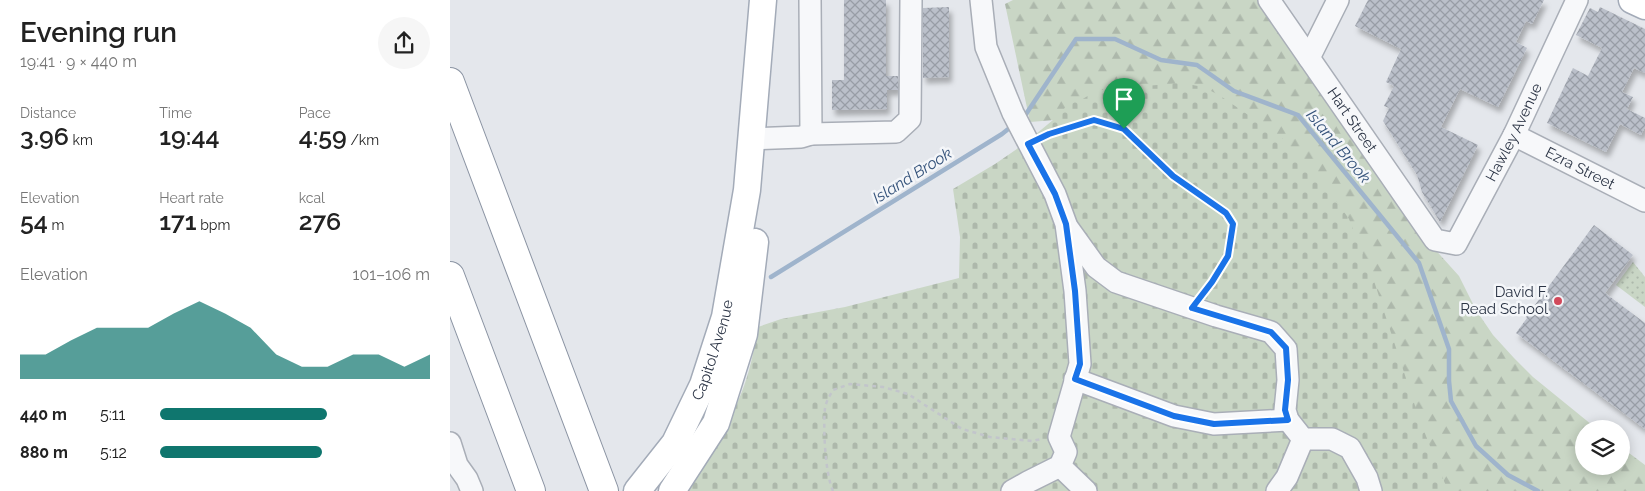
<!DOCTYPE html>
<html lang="en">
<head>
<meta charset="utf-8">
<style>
	body { margin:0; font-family:Raleway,sans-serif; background:#f6f6f6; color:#222; height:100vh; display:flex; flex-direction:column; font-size:19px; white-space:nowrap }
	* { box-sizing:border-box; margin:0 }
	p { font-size:16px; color:#767676 }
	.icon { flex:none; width:28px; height:28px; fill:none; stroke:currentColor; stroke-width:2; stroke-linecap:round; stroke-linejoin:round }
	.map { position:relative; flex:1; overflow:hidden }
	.sheet { display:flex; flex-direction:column; background:#fff; width:450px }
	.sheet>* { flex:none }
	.fabs { position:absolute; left:1125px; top:420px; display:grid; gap:10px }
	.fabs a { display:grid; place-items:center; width:55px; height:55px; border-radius:50%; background:#fff; box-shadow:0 2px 12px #0003; font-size:25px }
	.pin { position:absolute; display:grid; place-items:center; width:42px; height:42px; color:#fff; margin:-51px -21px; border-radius:50% 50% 50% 0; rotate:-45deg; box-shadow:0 0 5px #0007 }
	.pin .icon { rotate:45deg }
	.round { display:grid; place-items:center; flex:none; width:52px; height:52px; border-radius:26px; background:#f6f6f6 }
	.overview { display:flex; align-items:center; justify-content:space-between; height:85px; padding:0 20px }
	h1 { font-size:28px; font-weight:600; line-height:38px }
	.metrics { display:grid; grid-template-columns:repeat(3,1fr); gap:8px; height:85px; padding:5px 20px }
	.metrics div { display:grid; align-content:center }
	.metrics b { font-size:25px; font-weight:600 }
	.metrics small { font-size:14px; font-weight:400 }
	.metrics p { font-size:14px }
	.chart { height:140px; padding:10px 20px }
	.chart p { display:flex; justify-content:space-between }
	.chart svg { width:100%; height:90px; margin-top:5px; fill:#0f766e; opacity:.7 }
	ul { padding:0 20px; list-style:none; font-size:16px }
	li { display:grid; grid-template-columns:80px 60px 1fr; align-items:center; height:38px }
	li i { height:12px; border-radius:6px; background:#0f766e }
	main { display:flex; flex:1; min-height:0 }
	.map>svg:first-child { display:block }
	.green { fill:url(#green-dots) }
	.forest { fill:url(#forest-firs) }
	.cemetery { fill:url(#cemetery-stones) }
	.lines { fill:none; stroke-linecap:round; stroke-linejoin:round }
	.stream { stroke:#9fb4cc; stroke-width:4.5 }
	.building { fill:url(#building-cross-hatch); filter:url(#shadow) }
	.minor-casing { stroke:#a9aeb7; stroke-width:24 }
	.major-casing { stroke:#a3abb8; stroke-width:29 }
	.highway-casing { stroke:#8b94a3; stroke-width:30 }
	.path { stroke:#c2c5cb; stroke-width:2.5; stroke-dasharray:4 4; stroke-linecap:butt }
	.minor { stroke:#f7f8fa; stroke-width:21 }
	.major { stroke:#fff; stroke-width:26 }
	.highway { stroke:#fff; stroke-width:28 }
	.route-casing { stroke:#fff; stroke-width:10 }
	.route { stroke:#1a73e8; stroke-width:6 }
	.poi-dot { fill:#d1495b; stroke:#f4f6f9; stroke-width:2 }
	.labels { text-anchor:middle; stroke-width:5; stroke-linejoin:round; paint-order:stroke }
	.street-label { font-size:15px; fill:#2b3445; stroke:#f4f6f9 }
	.poi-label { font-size:15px; fill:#2b3445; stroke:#f4f6f9; text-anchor:end }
	.water-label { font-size:16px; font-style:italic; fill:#34527a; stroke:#f4f6f9 }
</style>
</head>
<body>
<main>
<section class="sheet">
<div class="overview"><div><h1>Evening run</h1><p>19:41 · 9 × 440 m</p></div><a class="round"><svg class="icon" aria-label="share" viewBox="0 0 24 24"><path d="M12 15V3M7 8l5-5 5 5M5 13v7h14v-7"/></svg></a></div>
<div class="metrics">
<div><p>Distance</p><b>3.96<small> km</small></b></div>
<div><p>Time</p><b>19:44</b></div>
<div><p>Pace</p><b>4:59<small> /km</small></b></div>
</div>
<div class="metrics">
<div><p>Elevation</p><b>54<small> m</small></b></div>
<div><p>Heart rate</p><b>171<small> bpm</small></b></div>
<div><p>kcal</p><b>276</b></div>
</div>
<div class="chart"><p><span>Elevation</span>101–106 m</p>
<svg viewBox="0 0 160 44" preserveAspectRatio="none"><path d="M0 44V32L10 32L20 25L30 19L40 19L50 19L60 12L70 6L80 12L90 19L100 32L110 38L120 38L130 32L140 32L150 38L160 32V44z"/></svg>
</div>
<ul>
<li><b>440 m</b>5:11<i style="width:62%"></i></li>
<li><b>880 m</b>5:12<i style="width:60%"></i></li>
</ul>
</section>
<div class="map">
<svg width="1195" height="491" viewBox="0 0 1195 491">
	<defs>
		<pattern id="green-dots" width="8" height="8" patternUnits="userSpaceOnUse" patternTransform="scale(1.25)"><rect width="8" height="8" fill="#c9d6c5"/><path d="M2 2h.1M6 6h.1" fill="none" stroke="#adb8ab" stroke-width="1.8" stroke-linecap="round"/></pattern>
		<pattern id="forest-firs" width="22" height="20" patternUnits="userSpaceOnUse" patternTransform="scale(1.25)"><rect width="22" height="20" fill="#c9d6c5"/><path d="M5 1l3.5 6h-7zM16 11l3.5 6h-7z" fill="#adb8ab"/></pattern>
		<pattern id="cemetery-stones" width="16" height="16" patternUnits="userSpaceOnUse" patternTransform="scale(1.25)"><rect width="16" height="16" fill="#c9d6c5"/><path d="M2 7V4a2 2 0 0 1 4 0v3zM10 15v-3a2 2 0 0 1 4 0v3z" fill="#adb8ab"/></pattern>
		<pattern id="building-cross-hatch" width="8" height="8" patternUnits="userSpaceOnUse" patternTransform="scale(1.25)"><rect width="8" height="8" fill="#bbc0ca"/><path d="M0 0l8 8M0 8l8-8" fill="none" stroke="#989da6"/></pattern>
		<filter id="shadow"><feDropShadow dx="3" dy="5.5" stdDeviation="2.5" flood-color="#0004"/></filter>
	</defs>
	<rect width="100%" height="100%" fill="#e4e7ec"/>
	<!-- green -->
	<path class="green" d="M1183,262l12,15v30l-29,-22z"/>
	<!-- forest -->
	<path class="forest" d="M563,0h244l27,36 139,200 36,40 17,34 17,25 21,23 19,19 64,52h-13v37h37v-19l24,18v26h-229l-289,-377 -97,8 -25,-118z"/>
	<!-- cemetery -->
	<path class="cemetery" d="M732,83l21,4 16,8 63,43 40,43 27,38 25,62 46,140 28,70h-765c20,-31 44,-62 58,-97 9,-22 13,-44 17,-67l23,-8 64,-12 114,-29 1,-41 -7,-48 42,-25 29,-20 35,-29 9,-11 13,-4 15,-9 12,-2z"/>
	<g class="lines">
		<!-- stream -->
		<path class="stream" d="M572,118l4,-4 50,-75h39l46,21 36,5 37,26 64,24 121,148 30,86v32l2,20 25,45 32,29 30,16
			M321,277l231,-143 10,-8"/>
	</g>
	<!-- building -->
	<path class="building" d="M394,0h42v76h12v14h-11v19l-55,1v-30h12z
		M918,0h176l-12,24 -6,-3 -10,21 11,6 -29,59 -38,-18 -19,38 37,18 -38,77 -18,-30 -5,-17 -34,-54 6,-13 -5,-2 10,-20 -8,-4 15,-33 -46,-23z
		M499,7v70l-26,1v-70z
		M1150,7l45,22v44l-11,-5 -12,24 11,5 -6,12 18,9v9l-4,8 -21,-11 -14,28 -59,-29 26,-55 15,8 14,-28 -26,-13 14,-27 8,4z
		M1144,225l39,30 -28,38 40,30v106l-129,-96 11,-15 -1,-1z"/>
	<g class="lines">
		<defs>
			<g id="minor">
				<path d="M360,0l1,134 85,-2 14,-13 1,-119"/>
				<path d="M531,0l5,47 27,66 42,81 11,30 9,67 5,73 -21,73 7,15 -6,14 -32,16 -16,9"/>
				<path id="s1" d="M819,0l166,240 21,4 58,-109 63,-135"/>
				<path d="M859,58l29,-58"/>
				<path id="s2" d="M1064,135l131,66"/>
				<path d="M301,139l50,-2 10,-3"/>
				<path d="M618,228l28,39 20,15 100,34 55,16 15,17 2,31 -3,30 3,10 15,19h29l18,9 17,30 4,13"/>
				<path d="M625,379l99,37 40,8 74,-4"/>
				<path d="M0,443l7,22 10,14 5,12"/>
				<path d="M610,466l26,25"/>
				<path d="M827,491l10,-14 16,-38"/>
			</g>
			<g id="major">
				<path d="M1182,0l13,6"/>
				<path id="s3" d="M187,491l38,-48 28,-58 22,-68 22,-127 16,-190"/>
				<path d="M222,491l44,-68 28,-89 11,-92"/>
			</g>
			<path id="highway" d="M0,82l154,409
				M0,276l81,215"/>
		</defs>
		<!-- minor casing -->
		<use href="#minor" class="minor-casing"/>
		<!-- major casing -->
		<use href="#major" class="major-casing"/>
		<!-- highway casing -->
		<use href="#highway" class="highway-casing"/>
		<!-- path -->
		<path class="path" d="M594,137l50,-17 30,9 49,48 53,36 7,11 -5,32 -25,37
			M383,491c-8,-18 -10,-63 -8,-83 1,-6 5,-13 8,-18l17,-6 33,3 25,7 54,35 28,8 42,4 10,-2"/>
		<!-- minor -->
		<use href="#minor" class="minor"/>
		<!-- major -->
		<use href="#major" class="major"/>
		<!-- highway -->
		<use href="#highway" class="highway"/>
	</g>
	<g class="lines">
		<defs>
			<path id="route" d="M644,120l30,9 49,47 53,37 7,11 -5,32 -16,26 -20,26 79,24 15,16 2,32 -3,30 3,10 -74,4 -40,-8 -99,-37 5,-15 -5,-73 -9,-67 -11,-30 -27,-50 21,-10z"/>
		</defs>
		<!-- route casing -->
		<use href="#route" class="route-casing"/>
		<!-- route -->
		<use href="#route" class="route"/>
	</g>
	<!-- markers -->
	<circle class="poi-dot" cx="1108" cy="301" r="5"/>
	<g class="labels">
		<!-- street labels -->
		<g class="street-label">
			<text dy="5" stroke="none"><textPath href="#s1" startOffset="146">Hart Street</textPath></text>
			<text dy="5" stroke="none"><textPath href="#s1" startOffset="439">Hawley Avenue</textPath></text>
			<text dy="5" stroke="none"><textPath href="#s2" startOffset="74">Ezra Street</textPath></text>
			<text dy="5" stroke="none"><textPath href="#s3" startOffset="162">Capitol Avenue</textPath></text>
		</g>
		<!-- poi labels -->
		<g class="poi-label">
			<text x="1098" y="297">David F.<tspan x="1098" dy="17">Read School</tspan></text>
		</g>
		<!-- water labels -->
		<g class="water-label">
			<text transform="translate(889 146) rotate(50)" y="6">Island Brook</text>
			<text transform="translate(462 175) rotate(-32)" y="6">Island Brook</text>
		</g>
	</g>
</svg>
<div class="fabs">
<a><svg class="icon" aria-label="layers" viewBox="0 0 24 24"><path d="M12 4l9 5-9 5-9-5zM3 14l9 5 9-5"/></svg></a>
</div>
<div class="pin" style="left:674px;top:129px;background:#1e9e55"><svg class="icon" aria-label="arrive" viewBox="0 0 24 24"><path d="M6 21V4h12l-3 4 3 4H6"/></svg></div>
</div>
</main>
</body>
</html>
